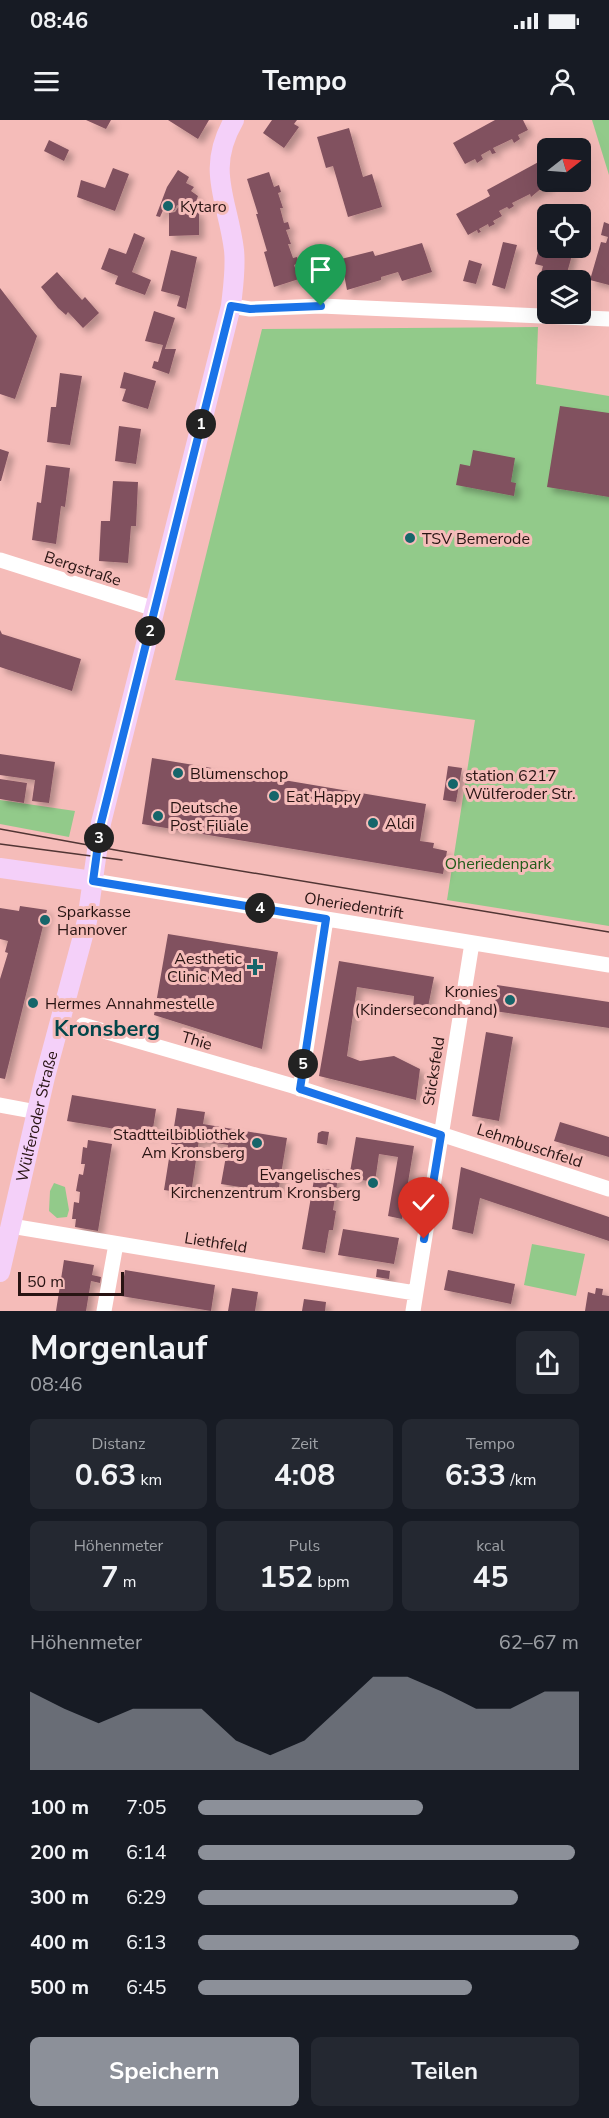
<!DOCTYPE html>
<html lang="de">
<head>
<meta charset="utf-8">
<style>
	body { margin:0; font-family:"Nunito Sans",sans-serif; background:#242831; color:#f1f3f6; height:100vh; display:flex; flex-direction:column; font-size:22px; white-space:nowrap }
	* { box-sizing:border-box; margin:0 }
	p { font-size:20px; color:#9ea1a6 }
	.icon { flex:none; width:33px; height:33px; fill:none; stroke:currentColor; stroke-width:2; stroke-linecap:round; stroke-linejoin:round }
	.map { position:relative; height:1191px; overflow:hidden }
	.drawer { display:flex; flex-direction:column; background:#171b24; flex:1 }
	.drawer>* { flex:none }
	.needle { width:39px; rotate:73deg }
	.controls { position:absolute; left:537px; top:18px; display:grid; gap:12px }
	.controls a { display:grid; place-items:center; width:54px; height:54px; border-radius:9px; background:#171b24; box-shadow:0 6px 24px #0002; font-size:30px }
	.scale { position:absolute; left:18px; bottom:15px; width:106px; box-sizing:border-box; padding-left:6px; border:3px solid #281413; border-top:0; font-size:16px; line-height:21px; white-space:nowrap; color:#281413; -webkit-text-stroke:4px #f5bcb9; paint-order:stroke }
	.pin { position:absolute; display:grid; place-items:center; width:51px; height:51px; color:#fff; margin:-62px -26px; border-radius:50% 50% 50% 0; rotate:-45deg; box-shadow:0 0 6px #0007 }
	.pin .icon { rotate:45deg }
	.km { position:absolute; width:30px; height:30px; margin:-15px; border-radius:50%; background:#222; color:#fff; font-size:16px; line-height:30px; text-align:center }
	.round { display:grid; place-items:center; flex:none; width:63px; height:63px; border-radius:9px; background:#242831 }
	.headline { display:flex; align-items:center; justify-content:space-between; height:102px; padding:0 30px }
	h1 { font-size:33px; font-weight:700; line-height:45px }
	.figures { display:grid; grid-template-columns:repeat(3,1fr); gap:9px; height:102px; padding:6px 30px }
	.figures div { display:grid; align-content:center; border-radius:9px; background:#242831; text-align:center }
	.figures b { font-size:30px; font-weight:700 }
	.figures small { font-size:16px; font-weight:400 }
	.figures p { font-size:16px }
	.chart { height:168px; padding:12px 30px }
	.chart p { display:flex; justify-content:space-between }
	.chart svg { width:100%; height:108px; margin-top:6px; fill:#8c9099; opacity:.7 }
	.action { display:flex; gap:12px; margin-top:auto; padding:12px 30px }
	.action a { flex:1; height:69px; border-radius:9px; background:#8c9099; color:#fff; font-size:24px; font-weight:700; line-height:69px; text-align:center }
	.action a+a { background:#242831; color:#f1f3f6 }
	ul { padding:0 30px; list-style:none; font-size:20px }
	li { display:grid; grid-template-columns:96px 72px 1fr; align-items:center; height:45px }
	li i { height:15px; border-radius:8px; background:#8c9099 }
	.status { display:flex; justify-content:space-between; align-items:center; height:42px; padding:0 30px; background:#171b24; direction:ltr }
	.status svg { height:16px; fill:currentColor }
	header { display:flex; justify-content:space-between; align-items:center; height:78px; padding:0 30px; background:#171b24; font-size:27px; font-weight:700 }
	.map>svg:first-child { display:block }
	.green { fill:#92ca8a }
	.building { fill:#81515e; filter:url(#shadow) }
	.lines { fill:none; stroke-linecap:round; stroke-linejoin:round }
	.minor { stroke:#fff; stroke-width:15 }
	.major { stroke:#f4d0f9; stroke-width:20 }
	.tram { stroke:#513534; stroke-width:1.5 }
	.route-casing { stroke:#fff; stroke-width:12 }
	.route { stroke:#1a73e8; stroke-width:8 }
	.poi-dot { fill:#16656a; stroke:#f5bcb9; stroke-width:2 }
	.labels { text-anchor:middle; stroke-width:6; stroke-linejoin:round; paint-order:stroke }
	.poi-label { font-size:16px; fill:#281413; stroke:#f5bcb9; text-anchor:start }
	.street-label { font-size:16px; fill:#281413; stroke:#f5bcb9 }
	.park-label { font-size:16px; fill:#215c1a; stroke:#f5bcb9 }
	.district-label { font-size:22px; font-weight:bold; fill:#02464a; stroke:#f5bcb9 }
</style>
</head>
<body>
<div class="status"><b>08:46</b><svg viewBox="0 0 49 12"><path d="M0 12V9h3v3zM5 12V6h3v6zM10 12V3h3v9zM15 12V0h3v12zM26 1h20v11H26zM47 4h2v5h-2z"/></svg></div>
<header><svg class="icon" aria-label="menu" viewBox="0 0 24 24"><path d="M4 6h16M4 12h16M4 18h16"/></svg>Tempo<svg class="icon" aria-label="person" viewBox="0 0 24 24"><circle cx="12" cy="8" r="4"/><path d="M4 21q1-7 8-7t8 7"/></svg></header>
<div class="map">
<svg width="609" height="1191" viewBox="0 0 609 1191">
	<defs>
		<filter id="shadow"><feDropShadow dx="5" dy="5" stdDeviation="3" flood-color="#0004"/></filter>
	</defs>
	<rect width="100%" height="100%" fill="#f5bcb9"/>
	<!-- green -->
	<path class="green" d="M592,0h17v55z
		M538,207l-2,57 73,12v530l-162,-26 28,-180 -300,-40 87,-351z
		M0,680l75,11 -6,26 -69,-13z
		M54,1063l11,4 4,23 -2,7 -10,1 -8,-7 1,-20z
		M532,1124l53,10 -9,42 -52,-11z"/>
	<!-- building -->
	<path class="building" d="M86,0h25l-5,9z
		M168,0h41l-11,19z
		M272,0h25l-3,4 5,3 -15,21 -21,-15z
		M495,0h28l5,10 -10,5 2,4 -6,4 -2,-4 -19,9 3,5 -4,1 -2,-4 -9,5 2,4 -6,4 -2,-4 -10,5 -12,-21z
		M349,8l14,49 9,-3 10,33 -34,10 -15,-51 -7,2 -9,-31z
		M49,20l20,10 -5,11 -20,-10z
		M544,39l4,8v15h5l-7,3 2,3 -3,2 -2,-3 -12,10 -1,-3 -18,9 2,3 -3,2 -2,1 -2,-2 -8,4 3,5 -9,5 2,3 -6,3 -1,-3 -9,5 2,3 -3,1 -1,-3 -9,5 -12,-21 34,-18 -3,-6z
		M113,48l16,6 -14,37 -38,-14 4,-17 24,8z
		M178,50l11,7 -3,6 8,4 -3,4 7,5 -6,16h7v23l-30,1v-23l6,-1 4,-6 -2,-1 -3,6 -10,-3 -4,9 -4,-1 11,-29z
		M269,52l5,15 5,-2 2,7 -3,1 5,15h-3l4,15 4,-1 2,7 -4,1 5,14h-3l5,14 4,-1 2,6 -5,2 5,14 -25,8 -10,-35 3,-1 -11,-37h2l-11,-35z
		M604,102l5,2v61l-19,-5 11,-38 5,1 2,-6 -7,-2z
		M134,113l11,5 -13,34 19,8 -6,15 -30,-11 3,-8 -17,-7 8,-21 17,6z
		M543,113l5,1v14h26l-9,32h-17v7l-10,-3 5,-18 -8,-2z
		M503,122l14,3 -12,44 -13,-4z
		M422,123l10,29 -30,9 -4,-9 -17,5v3l-34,10 -6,-31 32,-8 2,5z
		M171,130l26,7 -11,52 -9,-3 3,-10 -19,-5z
		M469,140l13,4 -6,20 -13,-3z
		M57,152l25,28 3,-3 14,16 -16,15 -15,-16 -2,3 -8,-7 -17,-21z
		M0,168l37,48 -22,63 -15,-5z
		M154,191l21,7 -10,31h11l-7,25 -17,-6 2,-7 4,1 5,-17 -18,-4z
		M124,252l32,9 -8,28 -26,-8 4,-12 -6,-1z
		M60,253l22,3 -12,69 -23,-3 4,-35h5z
		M560,286l49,7v84l-62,-10z
		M119,306l22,3 -5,35 -21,-3z
		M0,329l9,3 -8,29h-1z
		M473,330l42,8 -4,24 5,1 -2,13 -58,-11 4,-21 10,2z
		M46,345l24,3 -5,39 -4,-1 -5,38 -24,-4 5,-38 4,1z
		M113,361l25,1 -2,44h-5l-3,37 -29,-2 2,-40h9z
		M0,510l2,4 79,25 -9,32 -72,-24z
		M0,634l55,8 -6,41 -17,-2 3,-21 -35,-5z
		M152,638l274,46 -6,37 14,2 -1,5 14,3 -4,23 -301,-50z
		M448,646l14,2 -6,34 -13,-2z
		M0,659l27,4 -3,20 -24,-4z
		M20,786l27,4 -42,169 -5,-1v-99l8,-26 -3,-1 3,-11 -8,-2v-31l19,3z
		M168,814l110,18 -16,97 -108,-34z
		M339,841l95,16 -7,35 -14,-3 1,-13 -57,-9 -10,69 13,5 34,-5 26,13 -4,31 -97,-24z
		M497,865l112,17v26l-115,-17z
		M486,912l27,5 -14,84 -27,-5z
		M72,975l84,14 -4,26 -85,-14z
		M177,988l28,4 -2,12 84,14 -9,55 -57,-9 7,-39 -29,-5 -8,54 -27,-4z
		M560,1002l49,15v20l-55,-16z
		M322,1011l7,1 -2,13 -10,-2 1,-10z
		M356,1017l58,9 -12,73 -14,-3 10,-59 -19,-3 -4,28 -26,-4z
		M88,1020l24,4 -14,87 -23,-4 1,-8h-4l2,-17 5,1 1,-11 -4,-1 3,-17 4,1 2,-11h-4l2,-17 4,1z
		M461,1047l148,50v24l-129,-43 -7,36 -21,-5z
		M316,1048l23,3 -6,39 3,1 -3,19h-4l-4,23 -23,-4z
		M343,1109l56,9 -5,26 -56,-9z
		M64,1140l30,5 -2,10 9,2 -1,6 -9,-2 -5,30h-30z
		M377,1149l13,2 -1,8 -13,-2z
		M125,1150l90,15 -4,26 -90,-15z
		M448,1150l67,14 -4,20 -67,-14z
		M232,1168l26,4 -3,19h-27z
		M596,1168l7,1 -1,6 7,1v15h-24l3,-19 7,2z
		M304,1179l22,3 -1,9h-23z"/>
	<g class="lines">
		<!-- minor -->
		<path class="minor" d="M231,186l19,3 71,-3 288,13
			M0,440l155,49
			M93,761l516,84
			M83,905l210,61 316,103
			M300,969l26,-170
			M0,985l37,7
			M11,1106l404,67
			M104,1191l12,-67
			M413,1191l59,-368"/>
		<!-- major -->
		<g class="major">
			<path d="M0,748l93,13"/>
			<path id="s1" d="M0,1152l45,-195 42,-156 14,-98 130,-517c2,-19 5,-37 3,-56 -6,-50 -29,-80 0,-130"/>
		</g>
		<!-- tram -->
		<path class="tram" d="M0,709l121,22 488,81
			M0,724l122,16"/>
	</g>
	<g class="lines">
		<defs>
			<path id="route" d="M321,186l-71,3 -19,-3 -130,517 -8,58 233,38 -26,170 141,46 -17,104"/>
		</defs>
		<!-- route casing -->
		<use href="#route" class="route-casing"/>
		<!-- route -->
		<use href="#route" class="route"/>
	</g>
	<!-- markers -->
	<g class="poi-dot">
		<circle cx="168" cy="86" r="6"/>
		<circle cx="410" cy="418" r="6"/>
		<circle cx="178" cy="653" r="6"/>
		<circle cx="453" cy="664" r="6"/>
		<circle cx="274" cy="676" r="6"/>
		<circle cx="158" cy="696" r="6"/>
		<circle cx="373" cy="703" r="6"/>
		<circle cx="45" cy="800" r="6"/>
		<path d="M252 838h6v6h6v6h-6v6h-6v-6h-6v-6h6z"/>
		<circle cx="510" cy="880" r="6"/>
		<circle cx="33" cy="883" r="6"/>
		<circle cx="257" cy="1023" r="6"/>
		<circle cx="373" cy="1063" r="6"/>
	</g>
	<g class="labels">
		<!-- poi labels -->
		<g class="poi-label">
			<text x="180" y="92">Kytaro</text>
			<text x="422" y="424">TSV Bemerode</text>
			<text x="190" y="659">Blumenschop</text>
			<text x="465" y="661">station 6217<tspan x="465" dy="18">Wülferoder Str.</tspan></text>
			<text x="286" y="682">Eat Happy</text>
			<text x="170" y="693">Deutsche<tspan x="170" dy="18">Post Filiale</tspan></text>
			<text x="385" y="709">Aldi</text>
			<text x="57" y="797">Sparkasse<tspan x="57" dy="18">Hannover</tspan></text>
			<text x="242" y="844" text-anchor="end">Aesthetic<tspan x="242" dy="18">Clinic Med</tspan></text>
			<text x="498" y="877" text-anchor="end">Kronies<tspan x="498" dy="18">(Kindersecondhand)</tspan></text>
			<text x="45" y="889">Hermes Annahmestelle</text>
			<text x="245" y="1020" text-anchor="end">Stadtteilbibliothek<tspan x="245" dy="18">Am Kronsberg</tspan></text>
			<text x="361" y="1060" text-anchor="end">Evangelisches<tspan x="361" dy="18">Kirchenzentrum Kronsberg</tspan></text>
		</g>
		<!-- street labels -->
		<g class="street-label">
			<text transform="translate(83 448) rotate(18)" y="6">Bergstraße</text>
			<text transform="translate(354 785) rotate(9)" y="6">Oheriedentrift</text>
			<text transform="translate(197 920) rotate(16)" y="6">Thie</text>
			<text transform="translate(433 951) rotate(-81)" y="6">Sticksfeld</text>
			<text dy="6" stroke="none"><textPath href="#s1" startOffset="160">Wülferoder Straße</textPath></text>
			<text transform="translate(530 1025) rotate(18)" y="6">Lehmbuschfeld</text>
			<text transform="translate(216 1122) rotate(9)" y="6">Liethfeld</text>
		</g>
		<!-- park labels -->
		<g class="park-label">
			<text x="498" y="749">Oheriedenpark</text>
		</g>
		<!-- district labels -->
		<g class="district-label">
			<text x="107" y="916">Kronsberg</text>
		</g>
	</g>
</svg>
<div class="controls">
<a><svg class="needle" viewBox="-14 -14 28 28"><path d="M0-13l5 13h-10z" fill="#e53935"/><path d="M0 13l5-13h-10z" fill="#9ea1a6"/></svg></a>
<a><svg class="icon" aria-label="locate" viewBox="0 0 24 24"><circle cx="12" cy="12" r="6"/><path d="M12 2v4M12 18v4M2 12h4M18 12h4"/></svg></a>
<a><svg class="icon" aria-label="layers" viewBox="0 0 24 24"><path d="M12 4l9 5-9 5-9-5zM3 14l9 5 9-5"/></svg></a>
</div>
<div class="scale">50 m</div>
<div class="pin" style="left:321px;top:186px;background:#1e9e55"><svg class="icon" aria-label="arrive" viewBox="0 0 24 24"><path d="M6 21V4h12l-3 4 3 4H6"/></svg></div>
<div class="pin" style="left:424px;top:1119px;background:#d93025"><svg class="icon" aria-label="check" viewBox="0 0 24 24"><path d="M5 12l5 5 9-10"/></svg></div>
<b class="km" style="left:201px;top:304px">1</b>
<b class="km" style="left:150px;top:511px">2</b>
<b class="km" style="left:99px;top:718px">3</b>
<b class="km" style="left:260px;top:788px">4</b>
<b class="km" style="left:303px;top:944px">5</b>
</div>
<section class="drawer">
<div class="headline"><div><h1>Morgenlauf</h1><p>08:46</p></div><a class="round"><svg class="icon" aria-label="share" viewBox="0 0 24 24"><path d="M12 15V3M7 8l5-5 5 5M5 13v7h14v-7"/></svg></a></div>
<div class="figures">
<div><p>Distanz</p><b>0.63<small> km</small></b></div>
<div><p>Zeit</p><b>4:08</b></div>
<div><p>Tempo</p><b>6:33<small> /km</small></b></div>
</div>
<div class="figures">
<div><p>Höhenmeter</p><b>7<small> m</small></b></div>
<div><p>Puls</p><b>152<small> bpm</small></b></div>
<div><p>kcal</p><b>45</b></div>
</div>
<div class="chart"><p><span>Höhenmeter</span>62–67 m</p>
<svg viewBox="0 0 160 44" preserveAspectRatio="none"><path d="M0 44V12L10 19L20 25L30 19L40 19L50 19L60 32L70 38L80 32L90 19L100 6L110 6L120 12L130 19L140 19L150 12L160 12V44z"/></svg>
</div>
<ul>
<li><b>100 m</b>7:05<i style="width:59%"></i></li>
<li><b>200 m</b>6:14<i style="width:99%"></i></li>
<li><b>300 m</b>6:29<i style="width:84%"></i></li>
<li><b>400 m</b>6:13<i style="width:100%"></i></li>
<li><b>500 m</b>6:45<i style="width:72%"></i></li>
</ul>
<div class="action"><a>Speichern</a><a>Teilen</a></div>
</section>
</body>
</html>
